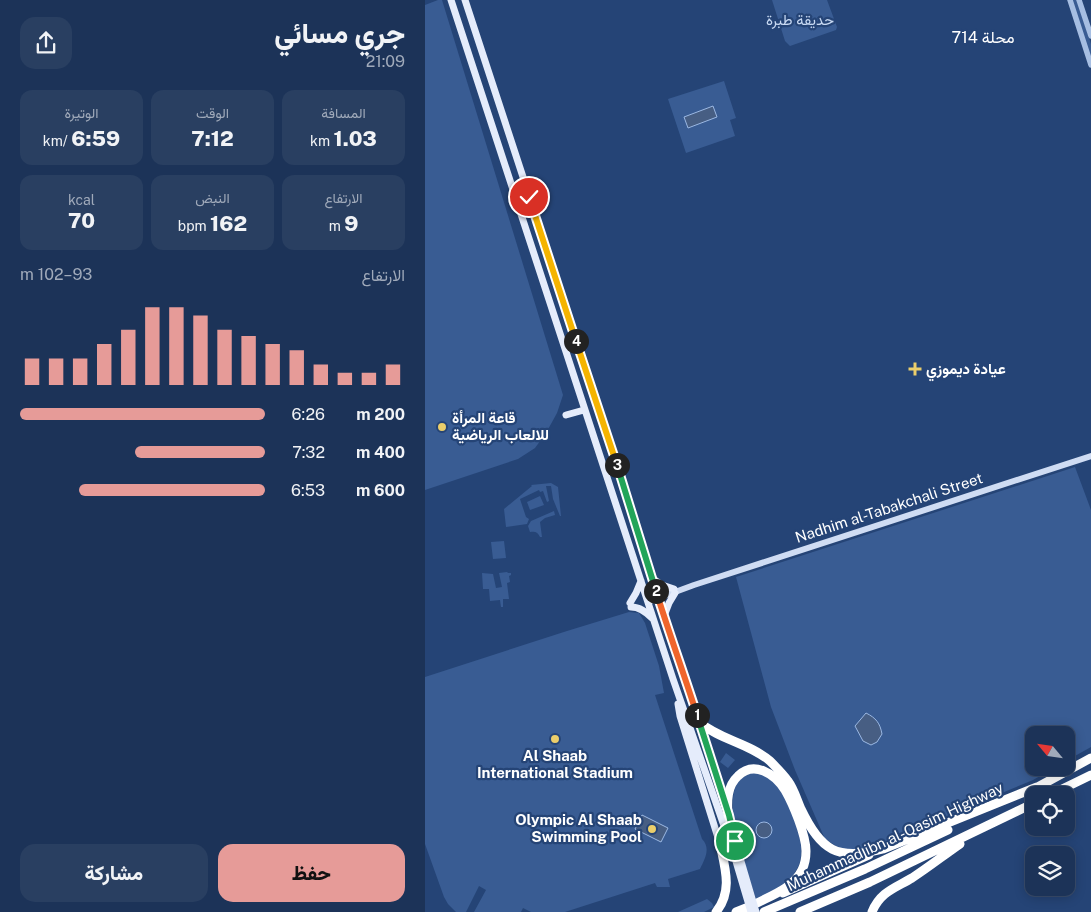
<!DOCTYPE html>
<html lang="ar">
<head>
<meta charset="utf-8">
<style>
	body { margin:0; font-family:"Public Sans",Vazirmatn,sans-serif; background:#293f61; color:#f1f3f6; direction:rtl; height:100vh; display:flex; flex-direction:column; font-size:19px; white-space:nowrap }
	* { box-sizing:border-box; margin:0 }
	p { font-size:16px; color:#a0aaba }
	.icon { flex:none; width:28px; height:28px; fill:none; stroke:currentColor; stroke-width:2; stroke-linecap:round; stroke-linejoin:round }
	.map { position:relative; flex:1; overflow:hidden; direction:ltr }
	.drawer { display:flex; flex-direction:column; background:#1c3358; width:425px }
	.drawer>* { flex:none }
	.needle { width:32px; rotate:299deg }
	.tools { position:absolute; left:600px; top:726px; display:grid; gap:10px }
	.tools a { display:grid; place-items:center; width:50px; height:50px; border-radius:10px; background:#1c3358; box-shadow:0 2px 12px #0003,0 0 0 1px #3a4e6e; font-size:25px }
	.pin { position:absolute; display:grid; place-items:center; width:42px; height:42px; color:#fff; margin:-21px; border:2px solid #fff; border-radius:50%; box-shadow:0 1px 5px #0007 }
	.km { position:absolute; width:25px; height:25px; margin:-12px; border-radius:50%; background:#222; color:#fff; font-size:14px; line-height:25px; text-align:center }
	.round { display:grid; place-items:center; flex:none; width:52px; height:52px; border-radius:15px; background:#293f61 }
	.summary { display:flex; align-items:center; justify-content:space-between; height:85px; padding:0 20px }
	h1 { font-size:28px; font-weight:800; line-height:38px }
	.stats { display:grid; grid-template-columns:repeat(3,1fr); gap:8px; height:85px; padding:5px 20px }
	.stats div { display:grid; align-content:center; border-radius:12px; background:#293f61; text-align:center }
	.stats b { font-size:21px; font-weight:800 }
	.stats small { font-size:14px; font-weight:400 }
	.stats p { font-size:14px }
	.chart { height:140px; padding:10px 20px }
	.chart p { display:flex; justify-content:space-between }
	.chart svg { width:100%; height:90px; margin-top:5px; stroke:#e69b98; stroke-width:6 }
	.action { display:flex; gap:10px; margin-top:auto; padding:10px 20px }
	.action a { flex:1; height:58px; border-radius:15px; background:#e69b98; color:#111; font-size:20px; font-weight:800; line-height:58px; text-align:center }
	.action a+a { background:#293f61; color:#f1f3f6 }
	ul { padding:0 20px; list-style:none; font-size:16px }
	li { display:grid; grid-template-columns:80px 60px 1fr; align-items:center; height:38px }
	li i { height:12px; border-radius:6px; background:#e69b98 }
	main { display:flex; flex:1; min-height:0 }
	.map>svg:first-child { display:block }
	.green { fill:#395c93 }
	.water { fill:#475e83; stroke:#9bb8e3 }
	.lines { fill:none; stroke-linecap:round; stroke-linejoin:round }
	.tertiary { stroke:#a6bee2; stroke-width:5.5 }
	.secondary { stroke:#cfdcf3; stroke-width:6 }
	.primary { stroke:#e5ecfb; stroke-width:7 }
	.motorway { stroke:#fff; stroke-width:9 }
	.primary-bridge { stroke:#e5ecfb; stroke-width:7 }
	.split-1-casing { stroke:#fff; stroke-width:10 }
	.split-2-casing { stroke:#fff; stroke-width:10 }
	.split-3-casing { stroke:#fff; stroke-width:10 }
	.split-4-casing { stroke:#fff; stroke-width:10 }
	.split-5-casing { stroke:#fff; stroke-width:10 }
	.split-1 { stroke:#22a559; stroke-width:6 }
	.split-2 { stroke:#f0652b; stroke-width:6 }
	.split-3 { stroke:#22a559; stroke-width:6 }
	.split-4 { stroke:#f5b400; stroke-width:6 }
	.split-5 { stroke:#f5b400; stroke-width:6 }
	.poi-dot { fill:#ebce6b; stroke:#254476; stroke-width:2 }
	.labels { text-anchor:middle; stroke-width:4.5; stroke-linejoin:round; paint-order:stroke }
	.park-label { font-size:15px; fill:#c8d9f2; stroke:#254476 }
	.poi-label { font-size:15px; font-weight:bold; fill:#fff; stroke:#254476; text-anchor:start }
	.street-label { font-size:15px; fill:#fff; stroke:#254476 }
	.neighbourhood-label { font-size:16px; fill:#fff; stroke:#254476 }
</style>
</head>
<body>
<main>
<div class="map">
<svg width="666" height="912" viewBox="0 0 666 912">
	<rect width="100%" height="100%" fill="#254476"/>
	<!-- green -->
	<path class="green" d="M13,0h4l121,395 -6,18 -11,20 -11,15 -17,11 -93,31v-485z
		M347,0h55l10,27 -1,3 -46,16 -5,-5z
		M647,0h5l14,44v15z
		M299,81l12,37 -6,2 5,16 -49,17 -18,-54z
		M650,467l16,43v237l-25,14v-26h-32v33h20l-21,12 -144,60 -32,10 -16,-1 -16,-10 -30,-69 -24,-63 -35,-130z
		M126,483l7,4 3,29h-1l-7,-17 -2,-13h-5l3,15 -2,1 -4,-11 -3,1 -1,-2 -19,9 6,18 3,2 -2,5 -21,3 -2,-18 28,-23 -1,-1z
		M115,496l4,9 -14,5 -3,-8z
		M129,511l1,4 -10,3 -5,4 2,15h-2c-2,-5 -5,-6 -10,-5l-2,-6 3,-5z
		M79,541l2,17 -13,1 -2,-17z
		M82,572l1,1h3v2l-2,1 1,6 -3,1 2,16h-6v8h-2l-1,-7 -10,1 -1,-12h-6l-1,-16 11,1 3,14 6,-1 -3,-14z
		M204,612l10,1 6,10 14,43 5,27 -9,2 47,144c9,9 3,20 -2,30l-32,10 2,8h-13l-2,-4 -90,29h-34l-8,-4 -2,4h-47l12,-22 -7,-4 -13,26h-10l-8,-8 -4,-7 -19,-53v-167l142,-46z
		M301,753l9,7 -7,8 -8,-6z
		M328,772c8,2 14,4 21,10 16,16 35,64 24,85 -8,17 -26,26 -42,32 -8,-26 -32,-89 -20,-113 3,-7 10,-11 17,-14z
		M282,899l5,4 2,4 -10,5h-26z"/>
	<!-- water -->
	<path class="water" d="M288,106l4,11 -29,11 -4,-11z
		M441,713c10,5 14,10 16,21l-5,8 -6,3 -8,-4 -8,-15z
		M217,815l26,13 -7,14 -26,-13z
		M331 830a8 8 0 1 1 16 0a8 8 0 1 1-16 0Z"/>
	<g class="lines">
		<!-- tertiary -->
		<path class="tertiary" d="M645,0l21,65
			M654,0l12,36"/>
		<!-- secondary -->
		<path class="secondary" d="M221,597l28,-8
			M223,602l46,-17 397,-129"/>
		<!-- primary -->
		<path class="primary" d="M26,0l222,679 57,164
			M40,0l156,476 49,160 32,93 26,86 7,26
			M141,415l18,-5
			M227,578l10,7 12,4
			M205,603l6,-10 5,-12
			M206,607c9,0 15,5 21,11
			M239,616l5,-13 6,-10
			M253,704l2,12 40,128"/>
		<!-- motorway -->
		<path class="motorway" d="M274,722c21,18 50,21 71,39 6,6 13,13 18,20 6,8 9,19 13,28 20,42 36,52 82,40l154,-62
			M609,789l57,-31
			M625,795l41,-20
			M303,815c-1,-14 -1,-29 10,-39 16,-16 37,-2 47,14 8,14 21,45 21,61 0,6 -1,13 -4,19 -8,17 -29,25 -45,33
			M358,893l86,-38
			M291,912c17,-21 9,-44 4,-68
			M311,912l10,-4
			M339,912l101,-43 83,-39
			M375,912l70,-30 164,-79
			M447,912c8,-20 23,-24 40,-34 17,-11 32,-23 48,-34"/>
		<!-- primary-bridge -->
		<path class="primary-bridge" d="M310,841l21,71
			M310,858l16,54"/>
	</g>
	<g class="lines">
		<defs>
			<path id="split-1" d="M272,715l32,100 6,26"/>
			<path id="split-2" d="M231,591c13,42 28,83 41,124"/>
			<path id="split-3" d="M192,465l39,126"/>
			<path id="split-4" d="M151,341l41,124"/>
			<path id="split-5" d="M104,197l47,144"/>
		</defs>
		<!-- split-1 casing -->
		<use href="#split-1" class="split-1-casing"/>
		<!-- split-2 casing -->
		<use href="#split-2" class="split-2-casing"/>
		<!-- split-3 casing -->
		<use href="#split-3" class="split-3-casing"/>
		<!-- split-4 casing -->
		<use href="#split-4" class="split-4-casing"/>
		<!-- split-5 casing -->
		<use href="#split-5" class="split-5-casing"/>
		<!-- split-1 -->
		<use href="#split-1" class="split-1"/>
		<!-- split-2 -->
		<use href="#split-2" class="split-2"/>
		<!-- split-3 -->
		<use href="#split-3" class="split-3"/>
		<!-- split-4 -->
		<use href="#split-4" class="split-4"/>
		<!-- split-5 -->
		<use href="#split-5" class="split-5"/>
	</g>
	<!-- markers -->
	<g class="poi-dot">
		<path d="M487.5 361.5h5v5h5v5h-5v5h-5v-5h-5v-5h5z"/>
		<circle cx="17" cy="427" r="5"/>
		<circle cx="130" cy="739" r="5"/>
		<circle cx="227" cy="829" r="5"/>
	</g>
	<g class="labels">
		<!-- park labels -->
		<g class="park-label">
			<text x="375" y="25">حديقة طبرة</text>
		</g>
		<!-- poi labels -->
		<g class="poi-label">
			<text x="501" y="374">عيادة ديموزي</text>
			<text x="27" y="423">قاعة المرأة<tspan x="27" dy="17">للالعاب الرياضية</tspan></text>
			<text x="130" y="761" text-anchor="middle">Al Shaab<tspan x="130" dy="17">International Stadium</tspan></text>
			<text x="217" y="825" text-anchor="end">Olympic Al Shaab<tspan x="217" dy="17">Swimming Pool</tspan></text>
		</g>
		<!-- street labels -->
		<g class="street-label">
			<text transform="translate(464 508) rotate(-18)" y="5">Nadhim al-Tabakchali Street</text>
			<text transform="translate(470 837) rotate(-25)" y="5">Muhammad ibn al-Qasim Highway</text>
		</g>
		<!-- neighbourhood labels -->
		<g class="neighbourhood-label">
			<text x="558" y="43">محلة 714</text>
		</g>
	</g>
</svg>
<div class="tools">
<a><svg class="needle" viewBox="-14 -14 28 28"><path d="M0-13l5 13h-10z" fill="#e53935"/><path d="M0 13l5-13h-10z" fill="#a0aaba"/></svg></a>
<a><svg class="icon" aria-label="locate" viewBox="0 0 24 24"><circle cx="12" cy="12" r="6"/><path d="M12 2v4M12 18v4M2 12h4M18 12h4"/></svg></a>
<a><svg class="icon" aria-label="layers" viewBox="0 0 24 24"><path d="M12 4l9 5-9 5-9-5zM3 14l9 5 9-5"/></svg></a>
</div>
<div class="pin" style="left:310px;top:841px;background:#1e9e55"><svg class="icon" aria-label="arrive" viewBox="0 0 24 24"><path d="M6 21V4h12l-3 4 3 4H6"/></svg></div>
<div class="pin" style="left:104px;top:197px;background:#d93025"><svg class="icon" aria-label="check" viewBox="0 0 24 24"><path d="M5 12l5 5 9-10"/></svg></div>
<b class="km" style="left:272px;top:715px">1</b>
<b class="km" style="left:231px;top:591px">2</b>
<b class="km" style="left:192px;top:465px">3</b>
<b class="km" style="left:151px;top:341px">4</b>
</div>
<section class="drawer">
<div class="summary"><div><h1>جري مسائي</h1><p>21:09</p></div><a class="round"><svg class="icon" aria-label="share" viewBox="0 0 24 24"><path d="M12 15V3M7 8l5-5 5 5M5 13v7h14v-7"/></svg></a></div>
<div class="stats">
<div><p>المسافة</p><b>1.03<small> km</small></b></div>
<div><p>الوقت</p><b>7:12</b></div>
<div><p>الوتيرة</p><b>6:59<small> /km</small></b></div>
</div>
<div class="stats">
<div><p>الارتفاع</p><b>9<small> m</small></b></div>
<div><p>النبض</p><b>162<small> bpm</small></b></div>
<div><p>kcal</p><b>70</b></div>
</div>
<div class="chart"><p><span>الارتفاع</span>93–102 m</p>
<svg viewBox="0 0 160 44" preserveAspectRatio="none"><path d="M5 44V31M15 44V31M25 44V31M35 44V24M45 44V17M55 44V6M65 44V6M75 44V10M85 44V17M95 44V20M105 44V24M115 44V27M125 44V34M135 44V38M145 44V38M155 44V34"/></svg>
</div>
<ul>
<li><b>200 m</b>6:26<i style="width:100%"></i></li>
<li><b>400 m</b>7:32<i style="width:53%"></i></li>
<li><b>600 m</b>6:53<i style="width:76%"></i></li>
</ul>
<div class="action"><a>حفظ</a><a>مشاركة</a></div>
</section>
</main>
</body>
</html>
